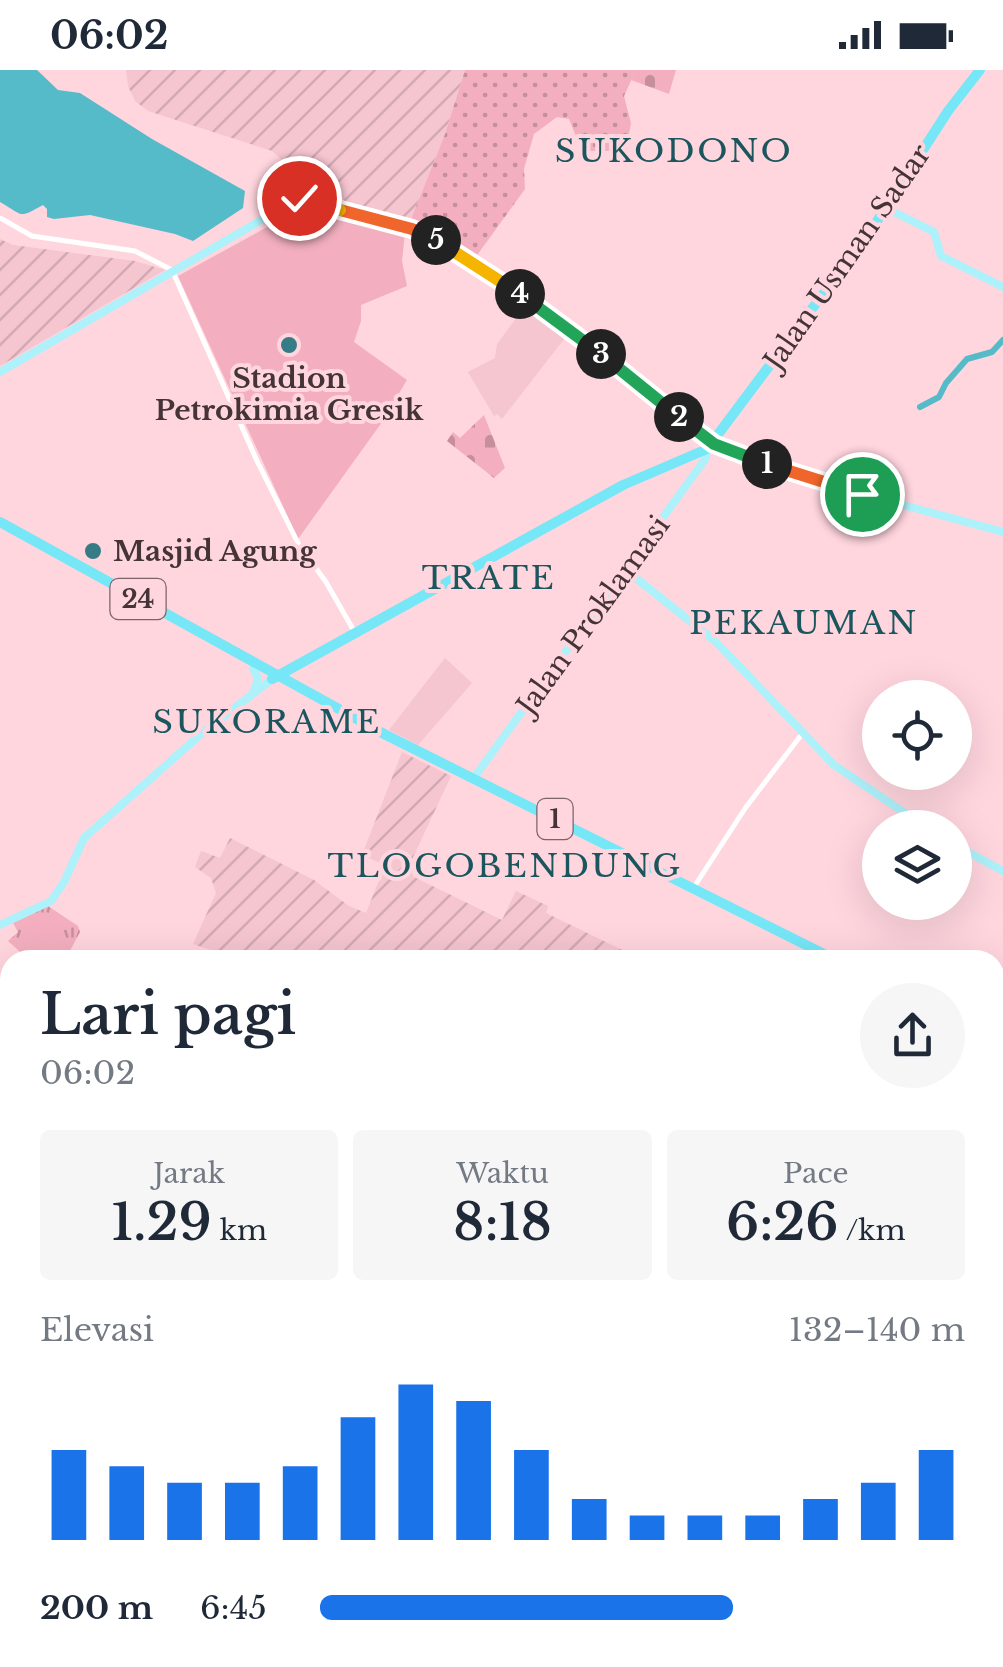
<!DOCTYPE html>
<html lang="id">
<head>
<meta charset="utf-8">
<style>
	body { margin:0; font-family:"Libre Baskerville",serif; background:#f6f6f7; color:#1f2937; height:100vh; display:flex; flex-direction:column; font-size:38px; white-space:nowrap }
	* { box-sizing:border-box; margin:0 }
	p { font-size:32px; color:#747a83 }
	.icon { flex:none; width:55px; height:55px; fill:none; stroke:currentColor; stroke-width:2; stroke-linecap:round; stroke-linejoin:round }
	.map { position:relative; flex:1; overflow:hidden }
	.sheet { position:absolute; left:0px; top:880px; width:1005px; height:718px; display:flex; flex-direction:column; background:#fff; border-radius:30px 30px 0 0; box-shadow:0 10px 40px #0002 }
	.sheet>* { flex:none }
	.fabs { position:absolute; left:862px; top:610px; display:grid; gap:20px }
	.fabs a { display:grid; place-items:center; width:110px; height:110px; border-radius:50%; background:#fff; box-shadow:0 10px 40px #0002; font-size:50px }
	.pin { position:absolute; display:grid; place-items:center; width:85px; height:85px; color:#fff; margin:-42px; border:5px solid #fff; border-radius:50%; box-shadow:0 2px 10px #0007 }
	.km { position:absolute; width:50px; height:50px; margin:-25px; border-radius:50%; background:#222; color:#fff; font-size:28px; line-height:50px; text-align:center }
	.round { display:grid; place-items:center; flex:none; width:105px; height:105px; border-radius:52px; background:#f6f6f7 }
	.headline { display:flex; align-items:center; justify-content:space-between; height:170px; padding:0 40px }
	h1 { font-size:55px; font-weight:600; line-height:75px }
	.stats { display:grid; grid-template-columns:repeat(3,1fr); gap:15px; height:170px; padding:10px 40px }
	.stats div { display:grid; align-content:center; border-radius:10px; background:#f6f6f7; text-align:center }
	.stats b { font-size:50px; font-weight:600 }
	.stats small { font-size:28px; font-weight:400 }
	.stats p { font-size:28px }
	.chart { height:280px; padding:20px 40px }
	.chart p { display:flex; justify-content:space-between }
	.chart svg { width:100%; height:180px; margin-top:10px; stroke:#1a73e8; stroke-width:6 }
	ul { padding:0 40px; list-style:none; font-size:32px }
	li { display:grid; grid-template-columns:160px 120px 1fr; align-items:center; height:75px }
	li i { height:25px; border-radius:12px; background:#1a73e8 }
	.status { display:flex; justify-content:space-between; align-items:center; height:70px; padding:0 50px; background:#fff; direction:ltr }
	.status svg { height:28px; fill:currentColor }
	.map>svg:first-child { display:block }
	.built { fill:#f5c5d0 }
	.industrial { fill:url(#industrial-furrows) }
	.grass { fill:url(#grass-dots) }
	.cemetery { fill:url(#cemetery-stones) }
	.park { fill:url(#park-tufts) }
	.pitch { fill:#f3afbf }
	.water { fill:#55bbc9 }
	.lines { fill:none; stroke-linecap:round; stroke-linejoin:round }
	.river { stroke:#55bbc9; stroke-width:6 }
	.minor { stroke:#fff; stroke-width:5 }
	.major { stroke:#adf1fa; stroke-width:8 }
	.highway { stroke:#76e7f7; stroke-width:10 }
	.split-1-casing { stroke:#fff; stroke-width:20 }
	.split-2-casing { stroke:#fff; stroke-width:20 }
	.split-3-casing { stroke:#fff; stroke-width:20 }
	.split-4-casing { stroke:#fff; stroke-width:20 }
	.split-5-casing { stroke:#fff; stroke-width:20 }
	.split-6-casing { stroke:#fff; stroke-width:20 }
	.split-7-casing { stroke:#fff; stroke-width:20 }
	.split-1 { stroke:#f0652b; stroke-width:12 }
	.split-2 { stroke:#22a559; stroke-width:12 }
	.split-3 { stroke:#22a559; stroke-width:12 }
	.split-4 { stroke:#22a559; stroke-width:12 }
	.split-5 { stroke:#f5b400; stroke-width:12 }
	.split-6 { stroke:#f0652b; stroke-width:12 }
	.split-7 { stroke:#f5b400; stroke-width:12 }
	.poi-dot { fill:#357c86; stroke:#ffd5de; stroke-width:4 }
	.labels { text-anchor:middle; stroke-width:8; stroke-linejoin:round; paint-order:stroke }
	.shield { fill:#ffd5de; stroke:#7c646a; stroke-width:2.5 }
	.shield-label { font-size:25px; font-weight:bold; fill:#443438 }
	.street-label { font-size:28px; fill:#443438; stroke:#ffd5de }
	.poi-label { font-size:28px; font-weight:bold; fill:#443438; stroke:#ffd5de }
	.quarter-label { font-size:32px; letter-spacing:2.5px; fill:#1b555d; stroke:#ffd5de }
</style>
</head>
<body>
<div class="status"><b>06:02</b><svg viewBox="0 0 49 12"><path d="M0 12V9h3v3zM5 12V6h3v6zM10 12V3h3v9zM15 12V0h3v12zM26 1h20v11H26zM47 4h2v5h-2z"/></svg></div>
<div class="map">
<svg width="1003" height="1597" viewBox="0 0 1003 1597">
	<defs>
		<pattern id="industrial-furrows" width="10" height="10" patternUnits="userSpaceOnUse" patternTransform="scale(2.5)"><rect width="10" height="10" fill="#f5c5d0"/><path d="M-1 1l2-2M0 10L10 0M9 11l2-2" fill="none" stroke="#d3aab3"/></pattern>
		<pattern id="grass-dots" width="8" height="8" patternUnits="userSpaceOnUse" patternTransform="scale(2.5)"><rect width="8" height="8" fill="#f3afbf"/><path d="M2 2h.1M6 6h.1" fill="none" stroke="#c68f9c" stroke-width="1.8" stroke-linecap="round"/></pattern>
		<pattern id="cemetery-stones" width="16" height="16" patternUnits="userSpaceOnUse" patternTransform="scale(2.5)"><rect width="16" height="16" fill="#f3afbf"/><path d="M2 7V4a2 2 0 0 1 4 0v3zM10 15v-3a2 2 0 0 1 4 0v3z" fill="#c68f9c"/></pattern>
		<pattern id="park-tufts" width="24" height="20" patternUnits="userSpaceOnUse" patternTransform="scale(2.5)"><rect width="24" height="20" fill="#f3afbf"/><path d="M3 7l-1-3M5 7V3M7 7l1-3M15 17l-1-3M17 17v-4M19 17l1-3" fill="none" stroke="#c68f9c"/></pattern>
	</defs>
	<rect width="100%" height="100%" fill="#ffd5de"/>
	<!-- built -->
	<path class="built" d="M526,235l42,29 -66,85 -5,-5 -3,2 -26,-44 27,-14 2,-14z
		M445,588l27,25 -54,62 -29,-15z"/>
	<!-- industrial -->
	<path class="industrial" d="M126,0h339l-20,64 -37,93 -78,-27 -7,-6 1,-7 -7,-6 -16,-4 -29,-26 -124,-40 -13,-10 -7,-15z
		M0,169l13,6 122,16 30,9 -165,96z
		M402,682l49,24 -42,90 5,11 88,43 14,-29 32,15 -2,7 97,47h-403l-47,-16 23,-51 -5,-15 -16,-11 6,-16 19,7 10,-20 84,42 35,26 17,7 19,-48 -23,-10z"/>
	<!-- grass -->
	<path class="grass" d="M465,0h171l-12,26 7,27 -5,28h-44l-13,-32 -12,-2 -23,17 -10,35 1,20 -50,69 -67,-31 37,-93z"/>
	<!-- cemetery -->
	<path class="cemetery" d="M636,0h40l-7,24 -38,-14z
		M484,345l21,53 -11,10 -47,-37 6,-9 7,6z"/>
	<!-- park -->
	<path class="park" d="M48,836l30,20 2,6 -15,28h-36l-21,-19 10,-9 -5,-9z"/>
	<!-- pitch -->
	<path class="pitch" d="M309,134l96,29 -3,28 5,25 -46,19v16l-7,21 53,38 -27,45 -82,114 -120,-263z"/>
	<!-- water -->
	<path class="water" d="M0,0h37l21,20 22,3 72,46 93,52 -2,17 -50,33 -18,-7 -85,-19 -36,4 -7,-2v-8l-4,-4c-26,14 -18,11 -43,-3z"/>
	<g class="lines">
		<!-- river -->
		<path class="river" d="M920,337l19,-10 7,-14 21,-24 25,-7 11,-12"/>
		<!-- minor -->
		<path class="minor" d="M0,148l32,18 103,15 37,19 85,191 42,84 27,37 28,49
			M694,817l52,-80 56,-73"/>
		<!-- major -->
		<path class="major" d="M305.5 120a5.5 5.5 0 1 1 11 0a5.5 5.5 0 1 1-11 0Z
			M313,125c29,27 86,26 122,44 97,51 183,128 267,197l20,12 140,46 141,38
			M886,138l48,24 7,24 62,31
			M0,302l299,-174 13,-3
			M627,501l88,70 119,124 93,63
			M253,599l5,9 -4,13
			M473,709l233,-321 1,-9
			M955,775l48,26
			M0,855l51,-24 13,-19 20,-44 117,-104 71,-55"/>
		<!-- highway -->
		<path class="highway" d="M0,452l386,213 450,225
			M272,609l351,-194 84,-36 167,-223 74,-115 32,-41
			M995,975l8,5
			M995,1032l8,-15
			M683,1597l5,-9"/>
	</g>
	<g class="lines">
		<defs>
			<path id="split-1" d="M767,394l95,30"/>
			<path id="split-2" d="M679,347l35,27 53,20"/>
			<path id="split-3" d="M601,284l78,63"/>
			<path id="split-4" d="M520,224l81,60"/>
			<path id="split-5" d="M436,170l84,54"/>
			<path id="split-6" d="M340,140l72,19 24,11"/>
			<path id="split-7" d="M299,128l14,-2 27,14"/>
		</defs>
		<!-- split-1 casing -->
		<use href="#split-1" class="split-1-casing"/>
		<!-- split-2 casing -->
		<use href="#split-2" class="split-2-casing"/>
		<!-- split-3 casing -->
		<use href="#split-3" class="split-3-casing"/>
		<!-- split-4 casing -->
		<use href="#split-4" class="split-4-casing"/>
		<!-- split-5 casing -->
		<use href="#split-5" class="split-5-casing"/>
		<!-- split-6 casing -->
		<use href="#split-6" class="split-6-casing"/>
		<!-- split-7 casing -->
		<use href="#split-7" class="split-7-casing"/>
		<!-- split-1 -->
		<use href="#split-1" class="split-1"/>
		<!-- split-2 -->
		<use href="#split-2" class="split-2"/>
		<!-- split-3 -->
		<use href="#split-3" class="split-3"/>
		<!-- split-4 -->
		<use href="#split-4" class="split-4"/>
		<!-- split-5 -->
		<use href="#split-5" class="split-5"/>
		<!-- split-6 -->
		<use href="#split-6" class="split-6"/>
		<!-- split-7 -->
		<use href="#split-7" class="split-7"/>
	</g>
	<!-- markers -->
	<g class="poi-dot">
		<circle cx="289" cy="275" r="10"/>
		<circle cx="93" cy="481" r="10"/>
	</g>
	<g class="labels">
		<!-- shield labels -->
		<g class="shield">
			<rect x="110.5" y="509" width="55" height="40" rx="8"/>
			<rect x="537.5" y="729" width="35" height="40" rx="8"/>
		</g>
		<g class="shield-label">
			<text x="138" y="538">24</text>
			<text x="555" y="758">1</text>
		</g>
		<!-- street labels -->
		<g class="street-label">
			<text transform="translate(847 187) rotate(-55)" y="10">Jalan Usman Sadar</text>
			<text transform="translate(593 545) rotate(-54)" y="10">Jalan Proklamasi</text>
		</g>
		<!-- poi labels -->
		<g class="poi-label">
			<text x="289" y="318">Stadion<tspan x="289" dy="32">Petrokimia Gresik</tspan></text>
			<text x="113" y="491" text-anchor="start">Masjid Agung</text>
		</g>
		<!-- quarter labels -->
		<g class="quarter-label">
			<text x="674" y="92">SUKODONO</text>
			<text x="489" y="519">TRATE</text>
			<text x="804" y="564">PEKAUMAN</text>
			<text x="267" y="663">SUKORAME</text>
			<text x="505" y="807">TLOGOBENDUNG</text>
		</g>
	</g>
</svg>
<div class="fabs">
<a><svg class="icon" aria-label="locate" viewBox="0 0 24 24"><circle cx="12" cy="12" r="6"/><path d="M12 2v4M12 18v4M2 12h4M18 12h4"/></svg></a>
<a><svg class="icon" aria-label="layers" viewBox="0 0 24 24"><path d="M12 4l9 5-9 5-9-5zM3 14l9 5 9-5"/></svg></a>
</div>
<div class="pin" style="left:862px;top:424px;background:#1e9e55"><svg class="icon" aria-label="arrive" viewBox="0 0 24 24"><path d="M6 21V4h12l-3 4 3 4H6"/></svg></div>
<div class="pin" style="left:299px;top:128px;background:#d93025"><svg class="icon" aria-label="check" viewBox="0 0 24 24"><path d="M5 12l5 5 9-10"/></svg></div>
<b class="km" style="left:767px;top:394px">1</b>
<b class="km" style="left:679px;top:347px">2</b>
<b class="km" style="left:601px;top:284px">3</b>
<b class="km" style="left:520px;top:224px">4</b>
<b class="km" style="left:436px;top:170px">5</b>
<section class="sheet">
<div class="headline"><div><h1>Lari pagi</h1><p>06:02</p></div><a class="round"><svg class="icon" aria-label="share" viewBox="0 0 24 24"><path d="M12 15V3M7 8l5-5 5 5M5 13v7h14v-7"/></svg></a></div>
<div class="stats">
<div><p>Jarak</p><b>1.29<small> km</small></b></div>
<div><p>Waktu</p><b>8:18</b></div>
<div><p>Pace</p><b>6:26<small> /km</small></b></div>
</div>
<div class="chart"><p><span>Elevasi</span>132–140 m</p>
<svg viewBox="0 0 160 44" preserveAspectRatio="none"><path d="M5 44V22M15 44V26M25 44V30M35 44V30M45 44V26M55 44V14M65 44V6M75 44V10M85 44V22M95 44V34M105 44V38M115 44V38M125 44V38M135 44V34M145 44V30M155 44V22"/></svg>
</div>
<ul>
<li><b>200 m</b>6:45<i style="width:64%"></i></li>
</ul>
</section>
</div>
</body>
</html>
